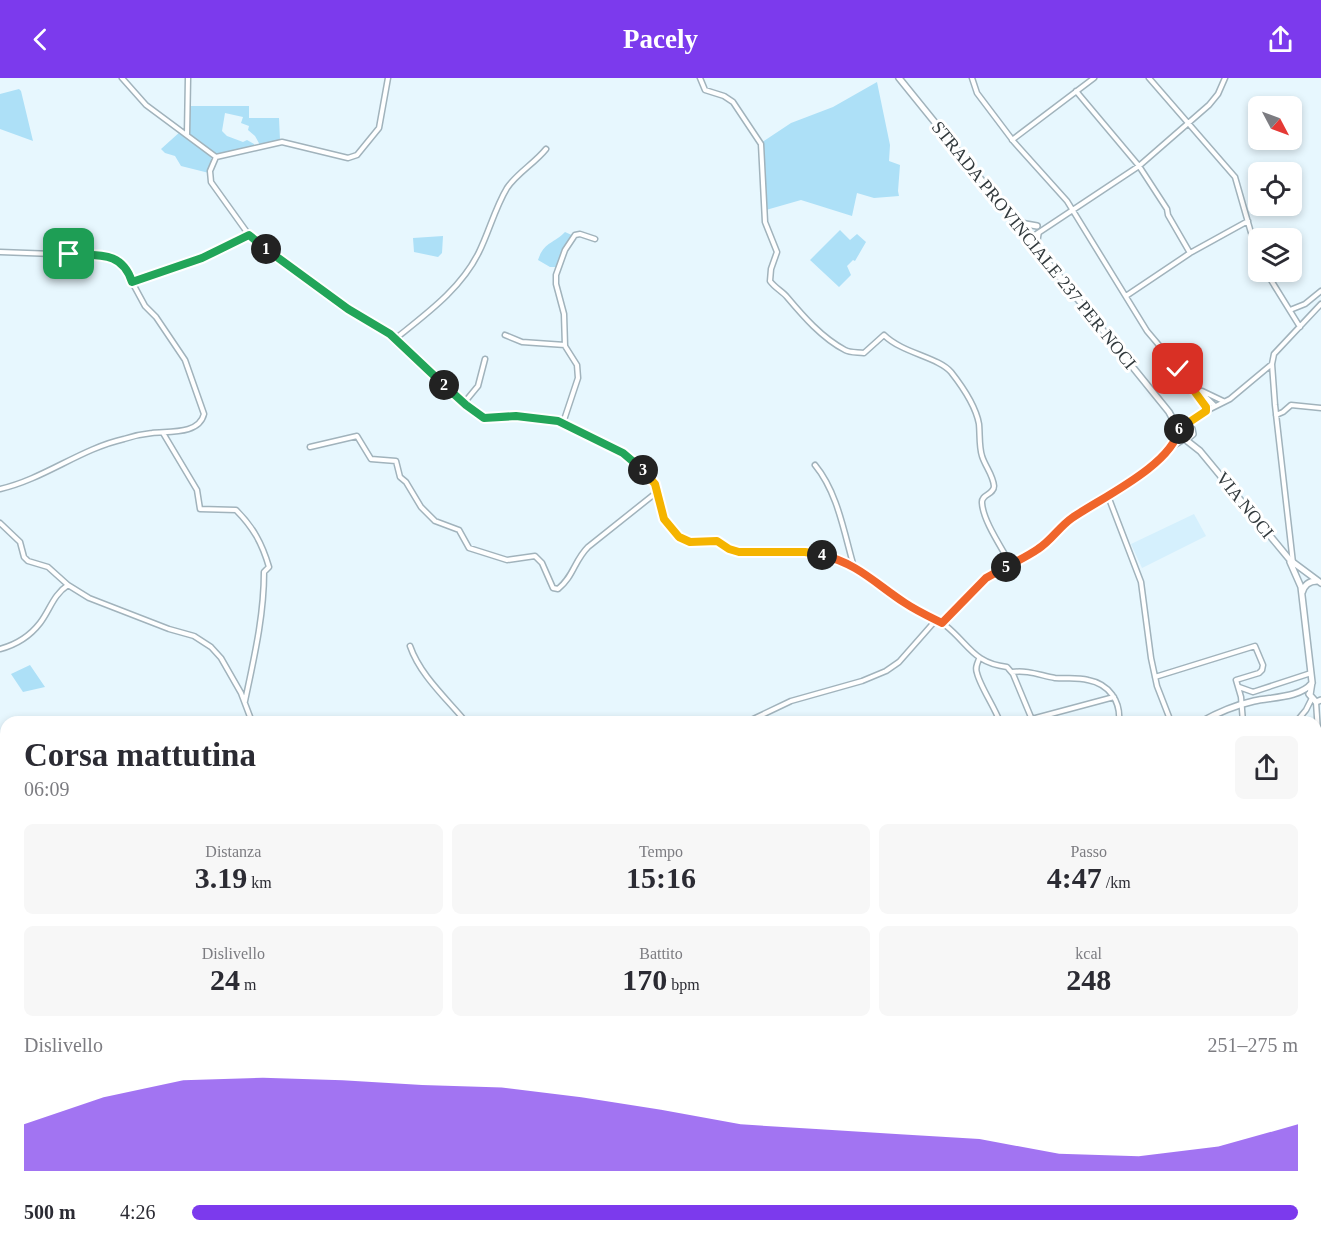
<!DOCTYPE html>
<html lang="it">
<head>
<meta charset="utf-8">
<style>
	body { margin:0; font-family:"Times New Roman",serif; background:#f7f7f7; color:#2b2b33; height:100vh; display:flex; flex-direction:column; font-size:22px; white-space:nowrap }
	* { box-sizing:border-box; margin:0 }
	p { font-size:20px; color:#7c7c81 }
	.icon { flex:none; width:33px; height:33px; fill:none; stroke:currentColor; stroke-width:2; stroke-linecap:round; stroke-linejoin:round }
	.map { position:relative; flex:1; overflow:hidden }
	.sheet { position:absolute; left:0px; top:638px; width:1322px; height:532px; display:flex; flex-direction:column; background:#fff; border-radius:18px 18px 0 0; box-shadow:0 3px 9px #0003 }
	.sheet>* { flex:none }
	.needle { width:39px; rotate:131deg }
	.buttons { position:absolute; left:1248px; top:18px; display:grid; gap:12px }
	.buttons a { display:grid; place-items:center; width:54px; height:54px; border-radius:9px; background:#fff; box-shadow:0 3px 9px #0003; font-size:30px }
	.pin { position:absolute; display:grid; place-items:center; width:51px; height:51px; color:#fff; margin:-26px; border-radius:12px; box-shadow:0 3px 9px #0006 }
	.km { position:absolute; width:30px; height:30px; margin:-15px; border-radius:50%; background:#222; color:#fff; font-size:16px; line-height:30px; text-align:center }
	.round { display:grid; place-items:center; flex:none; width:63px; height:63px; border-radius:9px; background:#f7f7f7 }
	.overview { display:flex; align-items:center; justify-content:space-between; height:102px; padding:0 24px }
	h1 { font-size:33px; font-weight:800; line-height:45px }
	.figures { display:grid; grid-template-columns:repeat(3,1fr); gap:9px; height:102px; padding:6px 24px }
	.figures div { display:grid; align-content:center; border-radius:9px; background:#f7f7f7; text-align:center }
	.figures b { font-size:30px; font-weight:800 }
	.figures small { font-size:16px; font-weight:400 }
	.figures p { font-size:16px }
	.chart { height:168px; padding:12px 24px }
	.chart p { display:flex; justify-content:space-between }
	.chart svg { width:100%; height:108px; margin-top:6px; fill:#7c3aed; opacity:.7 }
	ul { padding:0 24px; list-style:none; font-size:20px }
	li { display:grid; grid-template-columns:96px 72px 1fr; align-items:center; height:45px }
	li i { height:15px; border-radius:8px; background:#7c3aed }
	header { display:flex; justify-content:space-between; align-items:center; height:78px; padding:0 24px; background:#7c3aed; color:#fff; font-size:27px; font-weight:800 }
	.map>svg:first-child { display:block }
	.built { fill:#d5f0fd }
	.green { fill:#ade0f7 }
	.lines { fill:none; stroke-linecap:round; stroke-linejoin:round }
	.minor-casing { stroke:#a1b3bc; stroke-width:7 }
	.major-casing { stroke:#a1b3bc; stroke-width:8 }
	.minor { stroke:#fff; stroke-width:4 }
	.major { stroke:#fff; stroke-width:5 }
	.split-1-casing { stroke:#fff; stroke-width:12 }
	.split-2-casing { stroke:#fff; stroke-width:12 }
	.split-3-casing { stroke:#fff; stroke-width:12 }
	.split-4-casing { stroke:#fff; stroke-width:12 }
	.split-5-casing { stroke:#fff; stroke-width:12 }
	.split-6-casing { stroke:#fff; stroke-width:12 }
	.split-7-casing { stroke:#fff; stroke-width:12 }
	.split-1 { stroke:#22a559; stroke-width:8 }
	.split-2 { stroke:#22a559; stroke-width:8 }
	.split-3 { stroke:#22a559; stroke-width:8 }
	.split-4 { stroke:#f5b400; stroke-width:8 }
	.split-5 { stroke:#f0652b; stroke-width:8 }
	.split-6 { stroke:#f0652b; stroke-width:8 }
	.split-7 { stroke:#f5b400; stroke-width:8 }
	.labels { text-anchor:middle; stroke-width:6; stroke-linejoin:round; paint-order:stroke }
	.street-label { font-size:18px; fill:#323a3d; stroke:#fff }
</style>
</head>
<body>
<header><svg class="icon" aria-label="back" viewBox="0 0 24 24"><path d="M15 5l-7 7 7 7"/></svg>Pacely<svg class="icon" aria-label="share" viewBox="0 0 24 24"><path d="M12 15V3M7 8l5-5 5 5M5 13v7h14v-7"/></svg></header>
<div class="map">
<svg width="1321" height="1169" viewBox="0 0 1321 1169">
	<rect width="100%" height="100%" fill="#e7f7fe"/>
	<!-- built -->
	<path class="built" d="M1194,436l12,22 -64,32 -11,-24z"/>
	<!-- green -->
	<path class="green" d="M877,4l13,63 -1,16 11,4 -2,26 1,5 -25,2 -17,-5 -5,23 -51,-16 -35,10v-34l-5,-33 30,-20 42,-16z
		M19,11l2,2 12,50 -33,-12v-35z
		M188,28h61v12h30l1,22 -20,5 -5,-9 -7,-6 1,-4 -8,-3 2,-6 -18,-4 -3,18 5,5 16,6 4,-2 7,4v2l-39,9 -27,-21z
		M181,53l31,25 -3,17 -28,-7 -6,-10 -10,-3 -4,-4z
		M840,152l10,10 7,-6 9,8 -11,19 -2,-1 -6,6 4,9 -12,12 -29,-27z
		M565,154l11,5 -13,19 -4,11h-9l-12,-7c6,-18 15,-16 27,-28z
		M443,158l-1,17 -4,4 -24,-5 -1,-14z
		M30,587l15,22 -22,5 -12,-18z
		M0,799l6,6v34l-2,3 -4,-7z
		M976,1164h36l-3,5h-41z
		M1257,1164h52l2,5h-51z"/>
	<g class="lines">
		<defs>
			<path id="minor" d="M122,0l24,27 70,52
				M388,0l-9,50 -22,27 -9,3 -66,-16 -66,15 -6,14 1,11 38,53 99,74 42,25 76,71 18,13 32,-2 42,5 65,32 23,20 9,11 9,35 15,18 11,5 27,-1 12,8 10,3c33,2 68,-5 100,7 25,9 44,29 65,43 13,9 29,13 41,23 24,19 28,38 62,42l6,7 20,48
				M700,0l5,12 19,6 9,6 28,42 4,78 12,30 -6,17 -1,12c5,7 12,10 17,16 16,19 35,41 58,53 5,3 13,2 19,3l20,-18c18,18 54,22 67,37 11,14 25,35 28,52 1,11 0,23 3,32 3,10 11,19 12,30 0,9 -13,8 -12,17 1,18 20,45 29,62
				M972,0l5,15 37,49 53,59 80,130 43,51 25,24
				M1149,0l86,99 23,80
				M1076,13l63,75 28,43 1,6 22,38
				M187,56l1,-56
				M1012,62l82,-62
				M1029,161l110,-73 70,-61 9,-11 7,-16
				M0,174l108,4 15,8 9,18 70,-23 47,-24
				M1266,194l34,55
				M1126,218l64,-43 58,-32
				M1290,232l15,-6 16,-13
				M505,257l17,7 43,3
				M395,261c31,-25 66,-50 84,-87 10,-20 16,-44 28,-64 10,-15 28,-25 39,-39
				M1193,310l11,15 2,8
				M1202,313l21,10
				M464,325l14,-17 7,-27
				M1276,337l7,-3 8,-7 30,3
				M563,345l15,-45 -1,-13 -12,-19 -1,-32 -8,-30v-9l9,-25 10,-15 5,-1 15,5
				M1186,347l20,-14 24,-12 42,-35
				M163,355l34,57 3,19 36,1c17,17 26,33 33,57l-5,5c0,44 -10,86 -19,129
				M310,369l47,-11 14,23 25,2 4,16 6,5 15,25 14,14 24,9 10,18 38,12 28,-4 7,7 11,25 5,1c16,-13 16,-28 30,-42l69,-55
				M815,387c23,28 29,68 39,102
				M0,411c44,-10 80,-40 124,-50 9,-3 18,-5 28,-6 16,-2 47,2 52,-19l-19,-54 -29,-43 -11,-11 -13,-24
				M1108,418l33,86 10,76 6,28 14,36
				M0,445l20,19 4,15 4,4 20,6 20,18 21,13 80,31 25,7 17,11 10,11 20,35 11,29
				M1293,485l-18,-158 -3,-41 2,-10 47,-50
				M942,545l44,-45 53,-29 31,-30 72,-45 28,-26 13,-8
				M410,568c10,29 36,52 56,76
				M0,571c15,-4 30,-13 40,-26 10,-13 13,-28 28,-38
				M979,581c-2,5 -4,9 -2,14 3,13 17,33 23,49
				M1012,594c16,-2 27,3 43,6 11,1 22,-1 33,2 21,4 33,21 31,42
				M1155,599l100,-31 8,19 -1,5 -3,3 -23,7 5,17 2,25
				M1239,609l14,5 58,-19
				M1316,624l4,60
				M1032,641l82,-22
				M747,644l44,-21 71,-20 24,-10 13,-9 37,-42
				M1296,644l10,-12 6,-12
				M1316,695l5,-11
				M0,729l6,11
				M1316,735l5,1
				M6,750v14
				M1316,753l5,-12
				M1316,764l5,2
				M1321,787l-5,12 5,3
				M0,799l6,-10
				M1316,827l5,2
				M0,838l6,7
				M1316,845l5,3
				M1316,870l5,3
				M1316,884l5,-12
				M1316,894l5,3
				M1316,903l5,2
				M1316,949l5,-11
				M1316,967l5,-2
				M1316,1001l5,-1
				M1316,1040l3,-3 -1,-13
				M865,1164l3,5
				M897,1164l3,5
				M933,1164l3,5
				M1065,1164l2,5
				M1092,1164l1,5
				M1255,1164l4,5
				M52,1169l8,-5
				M494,1169l8,-5
				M884,1169l9,-5
				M961,1169l8,-5
				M1016,1169v-5
				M1030,1169h5
				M1164,1169l2,-5"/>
			<path id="major" d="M899,0l270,334 8,15 3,11 6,2 7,-6 -1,-5 -4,-3 -7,1 -3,4
				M1015,144l22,4
				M1036,168l2,-12
				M1186,362l14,11 90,109 31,23
				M1290,484l11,25 11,95 -2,13
				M1302,515c2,-8 7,-12 15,-12
				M1309,616l7,8 5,-2
				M1201,644c16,-9 35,-17 53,-21 18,-4 46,-3 58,-18
				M1316,1024h5
				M1227,1164l1,5
				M622,1169l13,-5
				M1143,1169l6,-5
				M1153,1169l6,-5"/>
		</defs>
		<!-- minor casing -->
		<use href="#minor" class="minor-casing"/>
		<!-- major casing -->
		<use href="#major" class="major-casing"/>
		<!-- minor -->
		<use href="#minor" class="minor"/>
		<!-- major -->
		<use href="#major" class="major"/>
	</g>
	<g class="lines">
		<defs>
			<path id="split-1" d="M69,176c28,2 53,-4 63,28l70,-24 47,-23 17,14"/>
			<path id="split-2" d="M266,171l82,60 42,25 54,51"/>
			<path id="split-3" d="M444,307l22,20 18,13 32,-2 42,5 65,32 20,17"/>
			<path id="split-4" d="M643,392l12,14 9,35 15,18 11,5 27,-1 12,8 10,3h66l17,3"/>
			<path id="split-5" d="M822,477c35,8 54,29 83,48 12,8 25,14 37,20l44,-45 20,-11"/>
			<path id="split-6" d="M1006,489c11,-6 22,-11 32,-18 13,-8 21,-22 34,-31 29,-20 100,-53 107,-89"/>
			<path id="split-7" d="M1178,291l28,38v4l-27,18"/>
		</defs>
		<!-- split-1 casing -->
		<use href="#split-1" class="split-1-casing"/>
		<!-- split-2 casing -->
		<use href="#split-2" class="split-2-casing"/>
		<!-- split-3 casing -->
		<use href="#split-3" class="split-3-casing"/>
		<!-- split-4 casing -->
		<use href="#split-4" class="split-4-casing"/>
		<!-- split-5 casing -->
		<use href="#split-5" class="split-5-casing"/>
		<!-- split-6 casing -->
		<use href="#split-6" class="split-6-casing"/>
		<!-- split-7 casing -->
		<use href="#split-7" class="split-7-casing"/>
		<!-- split-1 -->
		<use href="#split-1" class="split-1"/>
		<!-- split-2 -->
		<use href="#split-2" class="split-2"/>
		<!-- split-3 -->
		<use href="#split-3" class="split-3"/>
		<!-- split-4 -->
		<use href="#split-4" class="split-4"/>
		<!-- split-5 -->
		<use href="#split-5" class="split-5"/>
		<!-- split-6 -->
		<use href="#split-6" class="split-6"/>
		<!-- split-7 -->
		<use href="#split-7" class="split-7"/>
	</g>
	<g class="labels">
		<!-- street labels -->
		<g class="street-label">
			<text transform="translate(1034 167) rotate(51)" y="6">STRADA PROVINCIALE 237 PER NOCI</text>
			<text transform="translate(1245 427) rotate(51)" y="6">VIA NOCI</text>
		</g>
	</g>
</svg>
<div class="buttons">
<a><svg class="needle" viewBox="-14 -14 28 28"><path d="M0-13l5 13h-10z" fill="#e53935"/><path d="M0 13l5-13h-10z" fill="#7c7c81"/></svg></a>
<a><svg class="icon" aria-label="locate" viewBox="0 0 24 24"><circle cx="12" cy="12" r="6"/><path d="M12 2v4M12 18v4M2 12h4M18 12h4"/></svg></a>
<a><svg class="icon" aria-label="layers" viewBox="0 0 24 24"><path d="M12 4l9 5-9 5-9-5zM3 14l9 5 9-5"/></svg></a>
</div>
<div class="pin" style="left:69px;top:176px;background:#1e9e55"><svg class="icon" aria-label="arrive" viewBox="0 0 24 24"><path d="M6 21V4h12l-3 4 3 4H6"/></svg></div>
<div class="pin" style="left:1178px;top:291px;background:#d93025"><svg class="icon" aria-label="check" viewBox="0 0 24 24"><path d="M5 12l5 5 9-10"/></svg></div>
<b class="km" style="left:266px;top:171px">1</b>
<b class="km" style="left:444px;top:307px">2</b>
<b class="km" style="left:643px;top:392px">3</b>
<b class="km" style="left:822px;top:477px">4</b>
<b class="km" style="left:1006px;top:489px">5</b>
<b class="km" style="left:1179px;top:351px">6</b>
<section class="sheet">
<div class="overview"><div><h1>Corsa mattutina</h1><p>06:09</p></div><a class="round"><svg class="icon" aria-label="share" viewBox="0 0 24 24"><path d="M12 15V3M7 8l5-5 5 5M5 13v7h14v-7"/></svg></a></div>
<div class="figures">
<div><p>Distanza</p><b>3.19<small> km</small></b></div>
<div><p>Tempo</p><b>15:16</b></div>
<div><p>Passo</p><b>4:47<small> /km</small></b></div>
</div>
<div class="figures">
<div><p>Dislivello</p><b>24<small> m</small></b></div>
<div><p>Battito</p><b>170<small> bpm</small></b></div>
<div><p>kcal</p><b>248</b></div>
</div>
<div class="chart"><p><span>Dislivello</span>251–275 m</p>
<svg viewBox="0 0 160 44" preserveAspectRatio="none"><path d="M0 44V25L10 14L20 7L30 6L40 7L50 9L60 10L70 14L80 19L90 25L100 27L110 29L120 31L130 37L140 38L150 34L160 25V44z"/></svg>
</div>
<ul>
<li><b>500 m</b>4:26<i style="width:100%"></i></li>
</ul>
</section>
</div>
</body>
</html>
